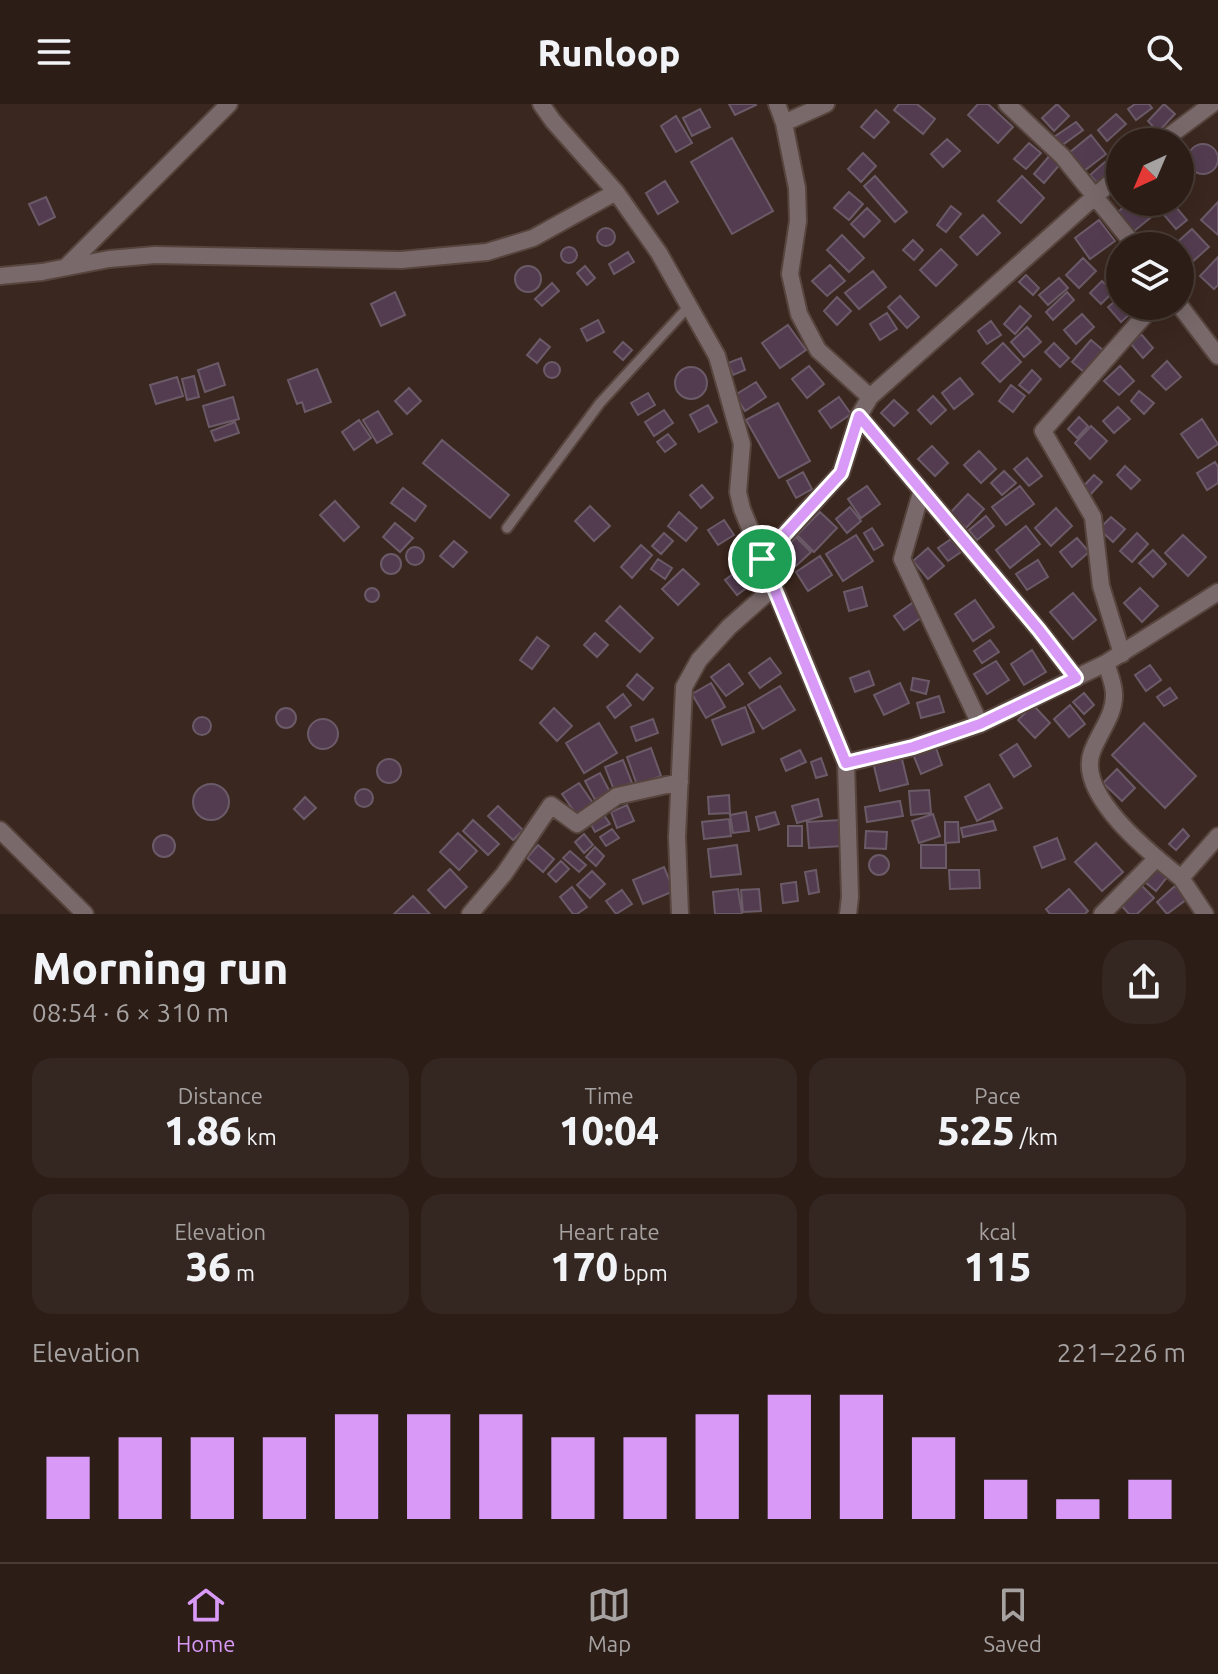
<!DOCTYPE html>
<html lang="en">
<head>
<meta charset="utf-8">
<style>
	body { margin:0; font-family:Ubuntu,sans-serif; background:#342620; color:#f1f3f6; height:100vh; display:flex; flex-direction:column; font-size:30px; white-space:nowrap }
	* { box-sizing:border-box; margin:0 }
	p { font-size:26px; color:#a6a2a1 }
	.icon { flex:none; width:44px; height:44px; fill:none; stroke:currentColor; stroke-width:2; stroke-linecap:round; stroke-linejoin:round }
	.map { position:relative; height:810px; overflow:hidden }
	.drawer { display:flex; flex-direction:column; background:#2c1d17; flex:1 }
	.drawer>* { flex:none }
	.needle { width:52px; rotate:224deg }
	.buttons { position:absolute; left:1106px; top:24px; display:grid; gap:16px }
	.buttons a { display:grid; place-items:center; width:88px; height:88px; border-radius:50%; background:#2c1d17; box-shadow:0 8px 32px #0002,0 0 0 2px #483b36; font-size:40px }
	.pin { position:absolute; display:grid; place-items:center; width:68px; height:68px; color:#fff; margin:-34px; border:4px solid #fff; border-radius:50%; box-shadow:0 2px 8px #0007 }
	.round { display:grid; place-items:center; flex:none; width:84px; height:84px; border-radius:32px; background:#342620 }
	.overview { display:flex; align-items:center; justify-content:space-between; height:136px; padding:0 32px }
	h1 { font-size:44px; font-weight:800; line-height:60px }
	.stats { display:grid; grid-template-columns:repeat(3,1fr); gap:12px; height:136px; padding:8px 32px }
	.stats div { display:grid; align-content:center; border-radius:20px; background:#342620; text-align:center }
	.stats b { font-size:40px; font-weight:800 }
	.stats small { font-size:22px; font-weight:400 }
	.stats p { font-size:22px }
	.chart { height:224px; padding:16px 32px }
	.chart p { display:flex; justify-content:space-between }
	.chart svg { width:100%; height:144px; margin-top:8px; stroke:#d99af7; stroke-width:6 }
	header { display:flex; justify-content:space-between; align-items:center; height:104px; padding:0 32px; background:#2c1d17; font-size:36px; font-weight:800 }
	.tabs { display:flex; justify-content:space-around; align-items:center; height:112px; border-top:2px solid #483b36; background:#2c1d17; font-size:22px; color:#a6a2a1 }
	.tabs a { display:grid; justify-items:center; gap:4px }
	.tabs .current { color:#d99af7 }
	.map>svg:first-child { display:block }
	.building { fill:#533c50; stroke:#6b5a68; stroke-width:2 }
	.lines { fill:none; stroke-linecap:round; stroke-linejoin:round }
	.lane-casing { stroke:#56443d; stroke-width:13 }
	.street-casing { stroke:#56443d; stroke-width:20 }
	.lane { stroke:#79696a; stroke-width:9 }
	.street { stroke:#79696a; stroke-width:16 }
	.route-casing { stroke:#fff; stroke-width:16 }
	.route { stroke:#d99af7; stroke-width:10 }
</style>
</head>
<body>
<header><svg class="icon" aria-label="menu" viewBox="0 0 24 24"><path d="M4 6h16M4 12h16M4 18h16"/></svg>Runloop<svg class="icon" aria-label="search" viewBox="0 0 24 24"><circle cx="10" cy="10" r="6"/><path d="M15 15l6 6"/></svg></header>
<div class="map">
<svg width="1218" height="810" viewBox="0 0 1218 810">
	<rect width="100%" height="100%" fill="#3a271f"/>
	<!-- building -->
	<path class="building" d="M729,0h26l1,1 -21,10z
		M899,0h18l18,15 -12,15 -29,-24z
		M978,0h10l25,23 -15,16 -30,-28z
		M1057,0l12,12 -15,15 -12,-13z
		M1135,0h14l3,4 -16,12 -8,-11z
		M1164,0l11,10 -17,18 -10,-11z
		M700,5l10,18 -18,9 -9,-18z
		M876,6l13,12 -15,16 -13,-11z
		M1116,10l10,10 -19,17 -9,-11z
		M676,12l16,27 -16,9 -15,-26z
		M1076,18l7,8 -22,16 -7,-9z
		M1091,31l15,19 -22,17 -15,-18z
		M732,34l41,73 -41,23 -41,-72z
		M947,35l13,12 -17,16 -12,-13z
		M1029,39l12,10 -15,16 -12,-10z
		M1188 55a15 15 0 1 1 30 0a15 15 0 1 1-30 0Z
		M863,49l13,13 -15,16 -13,-13z
		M1051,50l10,9 -17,20 -10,-9z
		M1105,58l8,9 -15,13 -8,-9z
		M875,72l32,36 -12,10 -31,-36z
		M1022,72l22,22 -23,25 -23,-22z
		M665,77l13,21 -20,12 -12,-21z
		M849,88l14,12 -14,16 -15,-12z
		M46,93l9,20 -16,8 -10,-21z
		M1129,98h17l9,12 -21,17 -16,-19z
		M1218,98v33l-17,-15z
		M951,102l10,8 -15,18 -9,-7z
		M1175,102l12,14 -11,9 -12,-14z
		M867,104l13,13 -16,16 -13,-13z
		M983,111l17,18 -23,22 -17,-18z
		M1099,116l16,21 -25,18 -15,-21z
		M597 133a9 9 0 1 1 18 0a9 9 0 1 1-18 0Z
		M1192,125l17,18 -18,16 -11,-12v-5l-6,-1z
		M842,131l22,23 -15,14 -22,-22z
		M913,136l10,10 -9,10 -11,-10z
		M561 151a8 8 0 1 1 16 0a8 8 0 1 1-16 0Z
		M941,145l16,16 -21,21 -16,-16z
		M628,148l6,10 -20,12 -5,-10z
		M1218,153v28l-4,4 -14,-13z
		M1083,154l13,13 -17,17 -13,-13z
		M830,161l15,16 -18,15 -15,-15z
		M585,162l10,12 -8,7 -10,-12z
		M515 175a13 13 0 1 1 26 0a13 13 0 1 1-26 0Z
		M873,167l13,16 -27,22 -14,-16z
		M1026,171l13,13 -6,7 -14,-13z
		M1059,174l9,10 -20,17 -9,-10z
		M1102,177l11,11 -12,12 -11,-11z
		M552,179l7,8 -17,15 -7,-7z
		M395,188l10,23 -24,11 -10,-22z
		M1067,188l7,8 -21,20 -7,-8z
		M900,192l19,21 -12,11 -19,-21z
		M837,193l14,14 -14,14 -13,-14z
		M1119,194l1,8h6l6,6 -11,10 -13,-15z
		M1020,202l11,10 -16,18 -11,-10z
		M887,209l10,16 -17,11 -10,-16z
		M1082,210l12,13 -18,17 -12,-14z
		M598,216l6,12 -17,9 -6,-12z
		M991,217l10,14 -14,9 -9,-13z
		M788,221l18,25 -26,18 -18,-25z
		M1027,223l14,15 -17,15 -13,-15z
		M1141,230l12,14 -10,10 -12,-14z
		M540,235l10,8 -13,16 -10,-8z
		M1091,236l12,10 -19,22 -12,-10z
		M623,238l9,8 -9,10 -9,-8z
		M1003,239l18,19 -21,20 -18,-19z
		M1054,239l15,15 -9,9 -15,-15z
		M741,254l4,12 -12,5 -5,-12z
		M1167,257l14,16 -15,13 -14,-14z
		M544 266a8 8 0 1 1 16 0a8 8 0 1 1-16 0Z
		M218,259l7,22 -20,7 -7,-22z
		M809,262l15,18 -17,14 -15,-19z
		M1120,262l14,15 -15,14 -15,-14z
		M675 279a16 16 0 1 1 32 0a16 16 0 1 1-32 0Z
		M317,265l14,33 -26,10 -3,-10 -5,2 -9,-24z
		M1032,266l9,9 -12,14 -10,-8z
		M194,272l5,21 -12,3 -5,-21z
		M177,273l6,19 -27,8 -6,-19z
		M960,274l13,16 -19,15 -12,-16z
		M756,278l10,15 -21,14 -10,-16z
		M1011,281l14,11 -12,16 -14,-11z
		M409,284l12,13 -14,13 -12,-13z
		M1139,287l15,12 -10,11 -13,-13z
		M648,289l7,12 -17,10 -7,-12z
		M933,292l13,14 -15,14 -13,-14z
		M233,293l6,22 -30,8 -6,-21z
		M839,293l12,17 -20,14 -12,-17z
		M894,296l14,13 -14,13 -13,-13z
		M778,299l32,58 -31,17 -33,-58z
		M708,301l9,17 -18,10 -9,-17z
		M1118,303l12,12 -16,14 -11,-12z
		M664,306l9,13 -19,13 -9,-14z
		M378,307l14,23 -15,9 -14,-23z
		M1079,313l9,9 -11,12 -9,-9z
		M1202,315l16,25 -20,14 -17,-24z
		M359,316l12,18 -17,12 -12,-18z
		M235,318l4,11 -24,8 -4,-10z
		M1091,322l16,15 -17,18 -15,-16z
		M668,330l8,10 -11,8 -8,-10z
		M442,336l67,55 -19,23 -67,-55z
		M932,342l16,17 -13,13 -17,-17z
		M979,347l17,18 -15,14 -17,-18z
		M1027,354l15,18 -13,10 -15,-17z
		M1215,358l3,5v16l-11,7 -10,-17z
		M1125,362l15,14 -9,9 -14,-14z
		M1004,367l12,12 -14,12 -11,-12z
		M803,368l9,17 -16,9 -9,-17z
		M1094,371l8,7 -14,15 -8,-7z
		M702,381l11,13 -12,10 -11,-13z
		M867,382l13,18 -19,14 -13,-19z
		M1020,382l14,18 -28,21 -14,-18z
		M403,384l23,18 -11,15 -24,-18z
		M968,390l16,15 -18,19 -16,-15z
		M335,397l24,26 -15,14 -24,-26z
		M590,402l20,20 -16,15 -19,-20z
		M850,403l11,14 -14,12 -11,-14z
		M1056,404l16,18 -21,20 -16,-18z
		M679,408l18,16 -11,13 -18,-15z
		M820,408l17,16 -23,24 -17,-17z
		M986,412l8,10 -17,14 -8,-10z
		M1111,413l14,12 -12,13 -14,-13z
		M724,416l10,15 -16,10 -10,-15z
		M395,419l18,15 -13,14 -17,-15z
		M1026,422l14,18 -30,24 -14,-18z
		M872,424l11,17 -9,5 -10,-17z
		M664,429l9,8 -12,13 -9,-8z
		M1137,429l11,11 -16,18 -12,-11z
		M856,431l17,26 -30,20 -17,-27z
		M1183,431l23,22 -18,19 -23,-23z
		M796,433l15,15 -15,14 -14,-14z
		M1077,434l12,14 -17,15 -12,-15z
		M951,435l10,13 -13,9 -10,-13z
		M454,437l13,11 -14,15 -13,-11z
		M641,441l11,10 -20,23 -11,-11z
		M406 452a9 9 0 1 1 18 0a9 9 0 1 1-18 0Z
		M928,444l16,18 -16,13 -15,-18z
		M1153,446l13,14 -13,13 -14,-14z
		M381 460a10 10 0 1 1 20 0a10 10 0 1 1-20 0Z
		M820,452l12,19 -24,16 -12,-19z
		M658,455l14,9 -7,11 -14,-10z
		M1038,456l10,17 -21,13 -11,-16z
		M741,464l12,15 -16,12 -12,-15z
		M683,465l16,15 -21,21 -16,-16z
		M862,483l5,19 -18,5 -5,-19z
		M365 491a7 7 0 1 1 14 0a7 7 0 1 1-14 0Z
		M1140,484l18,18 -16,16 -18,-19z
		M1073,489l23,27 -23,19 -23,-27z
		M975,496l19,27 -21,14 -18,-27z
		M915,497l10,14 -21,15 -10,-14z
		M620,502l33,32 -13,14 -34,-31z
		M595,529l13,12 -11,12 -13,-12z
		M537,533l12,9 -17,23 -12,-9z
		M990,536l9,12 -17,11 -8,-12z
		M1032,546l14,22 -22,13 -13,-21z
		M770,554l11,15 -21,15 -11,-15z
		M996,557l13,19 -22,14 -13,-20z
		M729,560l14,20 -17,12 -15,-19z
		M1150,561l11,15 -15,11 -11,-16z
		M869,567l5,14 -19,7 -5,-14z
		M637,570l16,14 -10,12 -16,-14z
		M913,574l16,3 -3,13 -15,-4z
		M711,579l14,24 -19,11 -14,-24z
		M900,579l9,20 -25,12 -10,-20z
		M780,582l15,24 -32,19 -15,-24z
		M1170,584l7,10 -13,8 -7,-9z
		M1084,589l10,12 -10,9 -11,-12z
		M623,590l8,11 -16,13 -8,-11z
		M939,592l5,16 -23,6 -4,-15z
		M1033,601l17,18 -15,15 -17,-18z
		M1070,601l15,19 -16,13 -15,-18z
		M745,603l9,25 -32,13 -10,-25z
		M276 614a10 10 0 1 1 20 0a10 10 0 1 1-20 0Z
		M554,604l18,18 -15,15 -17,-18z
		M193 622a9 9 0 1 1 18 0a9 9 0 1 1-18 0Z
		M653,615l5,14 -22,8 -5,-14z
		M308 630a15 15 0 1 1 30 0a15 15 0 1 1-30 0Z
		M599,619l18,30 -33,20 -18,-30z
		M1144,619l52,53 -31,32 -53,-53z
		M1017,640l14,22 -17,11 -14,-22z
		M935,641l7,20 -21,9 -8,-20z
		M651,644l10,28 -24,9 -10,-28z
		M800,646l6,12 -20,9 -5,-12z
		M901,651l7,29 -28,7 -7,-29z
		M821,654l6,17 -11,3 -5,-16z
		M377 667a12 12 0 1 1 24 0a12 12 0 1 1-24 0Z
		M623,656l9,23 -18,7 -9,-23z
		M1117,665l18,19 -13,13 -19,-18z
		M600,669l10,19 -15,8 -10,-19z
		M579,679l14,20 -17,11 -14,-20z
		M193 698a18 18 0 1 1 36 0a18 18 0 1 1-36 0Z
		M989,680l13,24 -25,13 -12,-24z
		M355 694a9 9 0 1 1 18 0a9 9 0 1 1-18 0Z
		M929,686l2,23 -20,2 -2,-24z
		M729,691l1,18 -21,1 -1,-17z
		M305,693l11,11 -12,11 -10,-10z
		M818,695l4,17 -25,7 -5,-17z
		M900,697l3,15 -36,6 -2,-15z
		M627,701l7,16 -17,7 -6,-16z
		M498,702l25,24 -10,10 -25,-24z
		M746,708l3,19 -16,2 -3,-18z
		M775,708l4,12 -20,6 -3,-13z
		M933,710l7,22 -21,7 -7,-22z
		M604,711l6,9 -15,8 -5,-9z
		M729,715l2,17 -27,3 -2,-17z
		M473,716l26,24 -11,11 -25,-24z
		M840,716l2,26 -33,2 -2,-26z
		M993,717l3,9 -33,7 -2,-9z
		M945,718h13l1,20 -14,1z
		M788,722h14v20h-14z
		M612,725l7,9 -13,8 -6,-9z
		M1183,725l6,7 -13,14 -7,-6z
		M866,727l21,1 -1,17 -21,-1z
		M458,729l19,18 -18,19 -19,-18z
		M584,730l9,11 -9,8 -9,-11z
		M153 742a11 11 0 1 1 22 0a11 11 0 1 1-22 0Z
		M1057,734l8,21 -23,9 -8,-21z
		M1096,739l27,29 -21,19 -27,-29z
		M538,741l16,14 -11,13 -16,-14z
		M737,741l4,29 -30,3 -3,-28z
		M921,741h25v23h-25z
		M595,743l9,9 -8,10 -10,-9z
		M570,747l16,14 -7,7 -16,-14z
		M869 761a10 10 0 1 1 20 0a10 10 0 1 1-20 0Z
		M561,757l8,8 -13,13 -8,-8z
		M664,763l10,24 -31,13 -10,-24z
		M1157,764l11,8 -12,15 -11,-9z
		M450,765l17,18 -22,21 -17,-18z
		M816,766l3,22 -10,2 -4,-22z
		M949,766h30l1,18 -30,1z
		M592,767l13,13 -15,14 -13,-13z
		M796,778l2,19 -15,2 -2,-19z
		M1142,782l12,12 -17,16h-8l-8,-9z
		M1175,782l12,13 -20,15 -10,-12z
		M572,783l15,20 -10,7h-4l-13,-17z
		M738,785l4,25h-27l-2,-22z
		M759,785l2,22 -18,1 -2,-22z
		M1069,785l19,22 -3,3h-35l-4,-5z
		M622,786l10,14 -16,10 -10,-13z
		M413,792l17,18h-36z"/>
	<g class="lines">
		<defs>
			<path id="lane" d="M507,424l93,-125 90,-98"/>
			<path id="street" d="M541,0l12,17 63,71 43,61 58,103 25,88 -4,48 4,17 104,254 4,134 -2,17
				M1007,0l55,52 73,90
				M784,19l42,-19
				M1161,38l51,-38
				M67,162l162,-162
				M0,172l42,-4 67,-13 46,-4 246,5 86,-8 46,-14 83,-46
				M1180,202l38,50
				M870,293l250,-223
				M859,312l180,214 37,48
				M921,389l-19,66 78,165
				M762,455l79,-86 18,-57 11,-19 -52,-47 -19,-36 -9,-40 8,-53 -1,-33 -13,-65 -7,-19
				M1122,550l-21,-68 -8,-69 -50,-86 110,-125
				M1106,559c3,10 8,21 8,31 1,21 -15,38 -22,58 -16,43 59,102 89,126
				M846,659l67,-16 67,-23 126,-61 112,-71
				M0,726l85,84
				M470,810l34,-40 47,-69 26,19 40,-28 63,-14
				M680,810l-3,-77 7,-150 15,-27 30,-33 44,-39
				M1102,810l55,-56
				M1205,810l-24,-36 37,-42"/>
		</defs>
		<!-- lane casing -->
		<use href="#lane" class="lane-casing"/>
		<!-- street casing -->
		<use href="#street" class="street-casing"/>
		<!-- lane -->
		<use href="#lane" class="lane"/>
		<!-- street -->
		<use href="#street" class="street"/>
	</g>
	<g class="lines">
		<defs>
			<path id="route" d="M859,312l180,214 37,48 -96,46 -67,23 -67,16 -84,-204 79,-86z"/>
		</defs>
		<!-- route casing -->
		<use href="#route" class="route-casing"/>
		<!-- route -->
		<use href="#route" class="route"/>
	</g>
</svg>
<div class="buttons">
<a><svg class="needle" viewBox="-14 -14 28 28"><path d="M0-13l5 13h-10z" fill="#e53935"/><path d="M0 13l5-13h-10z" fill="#a6a2a1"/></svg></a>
<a><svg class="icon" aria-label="layers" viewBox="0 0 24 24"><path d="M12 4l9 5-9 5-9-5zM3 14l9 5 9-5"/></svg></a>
</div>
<div class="pin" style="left:762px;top:455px;background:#1e9e55"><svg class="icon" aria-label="arrive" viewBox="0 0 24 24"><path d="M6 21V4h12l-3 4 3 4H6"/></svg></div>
</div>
<section class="drawer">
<div class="overview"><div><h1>Morning run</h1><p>08:54 · 6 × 310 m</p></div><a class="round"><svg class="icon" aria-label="share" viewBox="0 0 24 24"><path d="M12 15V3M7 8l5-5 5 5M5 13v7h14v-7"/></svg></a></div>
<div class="stats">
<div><p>Distance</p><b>1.86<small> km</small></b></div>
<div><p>Time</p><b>10:04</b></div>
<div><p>Pace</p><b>5:25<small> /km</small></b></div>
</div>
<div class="stats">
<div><p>Elevation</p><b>36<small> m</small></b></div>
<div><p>Heart rate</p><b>170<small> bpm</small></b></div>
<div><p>kcal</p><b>115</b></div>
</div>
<div class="chart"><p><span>Elevation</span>221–226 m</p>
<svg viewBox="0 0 160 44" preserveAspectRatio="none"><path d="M5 44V25M15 44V19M25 44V19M35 44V19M45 44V12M55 44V12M65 44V12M75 44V19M85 44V19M95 44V12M105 44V6M115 44V6M125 44V19M135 44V32M145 44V38M155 44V32"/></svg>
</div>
</section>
<nav class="tabs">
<a class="current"><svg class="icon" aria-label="home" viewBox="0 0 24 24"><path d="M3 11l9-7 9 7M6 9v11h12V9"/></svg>Home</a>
<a><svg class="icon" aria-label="map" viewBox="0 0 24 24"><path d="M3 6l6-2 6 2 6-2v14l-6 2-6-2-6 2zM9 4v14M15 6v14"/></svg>Map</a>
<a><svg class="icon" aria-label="saved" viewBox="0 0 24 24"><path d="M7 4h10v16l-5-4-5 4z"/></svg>Saved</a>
</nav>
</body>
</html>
